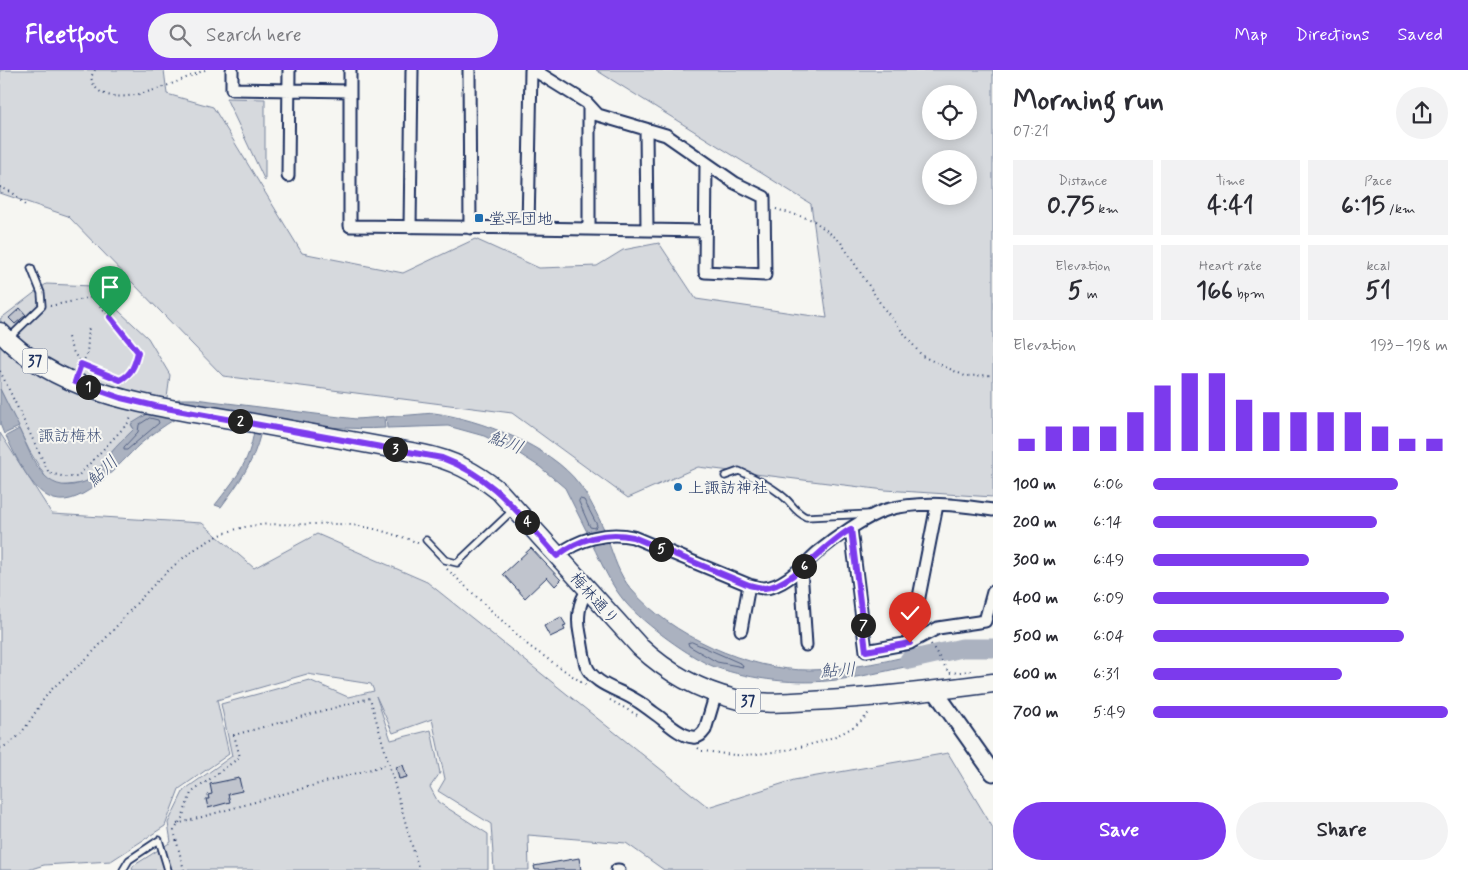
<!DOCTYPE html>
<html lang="en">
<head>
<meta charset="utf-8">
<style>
	body { margin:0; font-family:Mynerve,"Klee One",sans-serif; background:#f2f2f3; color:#2b2b33; height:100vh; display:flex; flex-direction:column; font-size:19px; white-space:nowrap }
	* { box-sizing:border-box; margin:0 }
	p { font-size:16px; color:#7c7c81 }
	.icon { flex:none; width:28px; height:28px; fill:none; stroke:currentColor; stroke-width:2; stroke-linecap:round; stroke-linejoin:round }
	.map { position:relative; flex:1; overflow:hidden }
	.sheet { display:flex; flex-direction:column; background:#fff; width:475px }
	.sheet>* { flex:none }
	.fabs { position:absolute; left:922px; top:15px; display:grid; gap:10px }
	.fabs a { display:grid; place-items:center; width:55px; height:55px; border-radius:50%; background:#fff; box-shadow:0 2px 12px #0003; font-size:25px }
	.pin { position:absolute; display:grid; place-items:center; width:42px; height:42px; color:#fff; margin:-51px -21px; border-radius:50% 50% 50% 0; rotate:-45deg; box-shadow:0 0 5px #0007 }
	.pin .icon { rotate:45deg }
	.km { position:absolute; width:25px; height:25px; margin:-12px; border-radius:50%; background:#222; color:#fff; font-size:14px; line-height:25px; text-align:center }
	.round { display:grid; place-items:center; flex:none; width:52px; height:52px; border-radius:26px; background:#f2f2f3 }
	.summary { display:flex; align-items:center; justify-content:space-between; height:85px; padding:0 20px }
	h1 { font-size:28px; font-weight:700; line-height:38px }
	.metrics { display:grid; grid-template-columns:repeat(3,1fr); gap:8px; height:85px; padding:5px 20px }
	.metrics div { display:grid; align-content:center; border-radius:0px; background:#f2f2f3; text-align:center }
	.metrics b { font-size:25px; font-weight:700 }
	.metrics small { font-size:14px; font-weight:400 }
	.metrics p { font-size:14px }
	.chart { height:140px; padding:10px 20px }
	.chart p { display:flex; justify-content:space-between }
	.chart svg { width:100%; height:90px; margin-top:5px; stroke:#7c3aed; stroke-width:6 }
	.action { display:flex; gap:10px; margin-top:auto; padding:10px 20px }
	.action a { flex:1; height:58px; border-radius:30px; background:#7c3aed; color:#fff; font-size:20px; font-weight:700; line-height:58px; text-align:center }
	.action a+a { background:#f2f2f3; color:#2b2b33 }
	ul { padding:0 20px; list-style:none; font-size:16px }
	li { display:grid; grid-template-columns:80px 60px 1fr; align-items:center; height:38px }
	li i { height:12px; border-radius:6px; background:#7c3aed }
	header { display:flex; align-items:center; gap:30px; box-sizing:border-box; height:70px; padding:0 25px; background:#7c3aed; color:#fff }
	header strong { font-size:24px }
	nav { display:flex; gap:28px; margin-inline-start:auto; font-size:18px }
	.search { width:350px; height:45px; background:#f2f2f3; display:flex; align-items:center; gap:12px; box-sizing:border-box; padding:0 18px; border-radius:28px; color:#7c7c81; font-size:19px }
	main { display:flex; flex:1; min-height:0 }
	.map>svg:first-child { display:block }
	.green { fill:#d6d9dd; stroke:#78849e; fill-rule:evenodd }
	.water { fill:#abb2c0; stroke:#717e99 }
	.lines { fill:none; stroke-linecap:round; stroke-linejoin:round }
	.shore { stroke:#556385; stroke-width:1 }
	.river { stroke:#abb2c0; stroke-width:19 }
	.building { fill:#c0c4cd; stroke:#1b2f5e }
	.lane-casing { stroke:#1b2f5e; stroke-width:9 }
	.street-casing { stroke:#1b2f5e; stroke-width:15 }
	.secondary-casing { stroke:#1b2f5e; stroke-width:19 }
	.primary-casing { stroke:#1b2f5e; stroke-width:21 }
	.path { stroke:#1b2f5e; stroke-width:2; stroke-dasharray:1 4; stroke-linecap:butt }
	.lane { stroke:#f6f6f2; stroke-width:5.5 }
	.street { stroke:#f6f6f2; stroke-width:11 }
	.secondary { stroke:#f6f6f2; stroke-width:15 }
	.primary { stroke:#f6f6f2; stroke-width:18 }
	.route-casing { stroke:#fff; stroke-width:10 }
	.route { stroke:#7c3aed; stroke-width:6 }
	.poi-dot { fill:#1f6fb2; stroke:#f6f6f2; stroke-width:2 }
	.labels { text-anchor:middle; stroke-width:4; stroke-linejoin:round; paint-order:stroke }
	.shield { fill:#f6f6f2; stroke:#5d6b8a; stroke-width:1 }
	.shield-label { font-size:15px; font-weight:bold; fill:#1b2f5e }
	.poi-label { font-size:16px; fill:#1b2f5e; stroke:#f6f6f2; text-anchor:start }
	.park-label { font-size:16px; fill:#405177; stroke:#f6f6f2 }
	.street-label { font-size:16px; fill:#1b2f5e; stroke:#f6f6f2 }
	.water-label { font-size:18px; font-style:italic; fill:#46567b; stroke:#f6f6f2 }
</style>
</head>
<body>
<header>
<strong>Fleetfoot</strong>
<div class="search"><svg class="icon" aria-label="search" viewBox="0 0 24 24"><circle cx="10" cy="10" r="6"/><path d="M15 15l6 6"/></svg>Search here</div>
<nav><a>Map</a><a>Directions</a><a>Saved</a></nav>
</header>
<main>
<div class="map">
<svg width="993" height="800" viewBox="0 0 993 800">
	<rect width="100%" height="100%" fill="#f6f6f2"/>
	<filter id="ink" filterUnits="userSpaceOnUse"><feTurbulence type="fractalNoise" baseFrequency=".02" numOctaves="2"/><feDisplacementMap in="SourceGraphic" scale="10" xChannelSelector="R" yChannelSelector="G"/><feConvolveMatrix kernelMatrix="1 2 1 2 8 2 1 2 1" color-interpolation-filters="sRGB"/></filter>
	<g filter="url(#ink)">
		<!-- green -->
		<path class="green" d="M0,0h164l3,24 46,13 89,146 101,20 72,-34 64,29 58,-2 26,-16 36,-7 37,56 131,19 -16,-114 -215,-134h397v427l-108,-7 -187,-23 -70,31 -116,-85 -289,-37 -155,-160 -68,-23zM931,24h38v37h-38zM931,89h38v37h-38z
			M226,28l39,1v82z
			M46,214l46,2 56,52 22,37 -3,23c-28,-3 -59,-7 -86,-18 -18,-9 -76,-42 -81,-61z
			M0,272l149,71 -18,12 3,4 -24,25 -15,20 -10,9 -27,3 -10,-5 -19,-31 -29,-61z
			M0,363l52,81 150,9 52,45 63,-34 110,48 281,225 86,-27 154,-27 45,75v42h-329l-38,-27 -98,-8 1,35h-35l-3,-46 -53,-33 7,-12 -13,-60 -39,14 -17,-37 15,44 40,-10 9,43 -10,14 8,15 50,32v36h-356l1,-4 38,-24 -3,-19 16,-33 48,-34 -11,-52 88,-24 39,17 26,-6 -3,-7 -64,-10 -90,26 12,54 -50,35 -14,37 -54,35 -67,4 -16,5h-28z"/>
		<!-- water -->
		<path class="water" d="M0,319l19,38 -15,7 -4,-10z
			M179,329h16l161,20 28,-2 1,11c-71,4 -145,-15 -215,-27z
			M149,343l28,5c-14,8 -26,17 -38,27 -18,17 -56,63 -85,54 -22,-6 -39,-44 -48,-63l13,-7c12,25 22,61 54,56 9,-2 14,-3 21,-9 6,-6 10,-15 16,-22 7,-9 16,-17 24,-25l-3,-5z
			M434,343c45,6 117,33 145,71 11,14 18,31 26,47l-17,3 -23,-46 -25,-21 -25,-16 -31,-15 -36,-10 -61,2 -1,-11z
			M254,361l7,1c-8,32 -21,49 -40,75l-6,-2c20,-26 34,-41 39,-74z
			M608,471c6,16 11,34 23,48 39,46 118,82 179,81 42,-1 81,-9 121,-20l5,10c-33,7 -67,16 -100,20 -38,5 -84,0 -121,-13 -23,-8 -72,-44 -89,-64 -15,-17 -24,-39 -34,-59z
			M958,573l35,1v8l-29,2 -22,4 -6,-10z"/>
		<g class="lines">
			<!-- shore -->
			<path class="shore" d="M150,348l8,2 1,3 -32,27h-3v-3l14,-15 1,-7z
				M580,429l4,1 13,25 -2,3 -5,-1 -11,-25z
				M692,572l50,22 1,3 -26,-5 -28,-16 -1,-3z"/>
			<!-- river -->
			<path class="river" d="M909,590l53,-12h31"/>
		</g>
		<!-- building -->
		<path class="building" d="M20,238l6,7 -11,9 -6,-6z
			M531,478l30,32 -6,6 -8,-9 -22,21 -22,-24z
			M561,547l5,8 -3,1 2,4 -15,7 -6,-11z
			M403,695l4,12 -8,2 -3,-12z
			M239,708l3,13 -14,3 2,8 -22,6 -2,-9h3l-1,-4 4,-1 -2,-10z
			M579,788l2,12h-46l-1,-4z"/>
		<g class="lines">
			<defs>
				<path id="lane" d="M9,268l33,-32 -1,-13 -10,-25
					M725,406l14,-5c16,7 33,15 46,27 8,7 10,14 21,19l64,-3
					M426,470l19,20 12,3 56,-53
					M123,800l6,-10 30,-20 9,30"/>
				<path id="street" d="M232,0v19l118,2
					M350,0v156l178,2 3,-158
					M469,0l1,158
					M534,0l53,33 11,12 68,20 69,48 29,14 1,78 -60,-3 1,-109
					M589,36v123
					M646,59l1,101
					M288,106l1,-106
					M410,157l2,-157
					M528,158l177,3
					M851,459l15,122 44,-8 27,-138
					M557,486c21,-17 50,-25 76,-19l116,48c5,1 11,3 15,3 21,-1 40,-24 54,-36 17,-14 48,-36 68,-42 34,-10 73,-5 107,0
					M801,499l5,76
					M588,520c-10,12 -11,30 -8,44 2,10 3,21 6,31 7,19 31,24 46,33 8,4 15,10 22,15 11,7 25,23 39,24 6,1 9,-3 12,-7l11,-37
					M741,560l8,-45
					M910,573l28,-15 47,-7 8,-29
					M617,800h2"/>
				<path id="secondary" d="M935,621l58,82"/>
				<path id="primary" d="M0,262c62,67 163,75 248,90 58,11 117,21 175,32 30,6 52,18 76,37l141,156c28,26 58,43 95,52 25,6 51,3 76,2 61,-3 122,-10 182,-18"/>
			</defs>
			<!-- lane casing -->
			<use href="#lane" class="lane-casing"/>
			<!-- street casing -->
			<use href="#street" class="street-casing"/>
			<!-- secondary casing -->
			<use href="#secondary" class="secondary-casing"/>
			<!-- primary casing -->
			<use href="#primary" class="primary-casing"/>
			<!-- path -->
			<path class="path" d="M95,0l-4,7c9,43 89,3 114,-7
				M0,117l13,6 13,13
				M776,139l37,11 27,21 42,65 40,50 43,20 28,-1
				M50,236l43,-9 45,55c-3,13 -6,22 -18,28 -26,-10 -45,-13 -52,-43l1,-3
				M80,298l7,-14 2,-28
				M0,301l49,102 17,4h11l52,-55 3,-7
				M447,499l82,77 58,40
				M931,574l18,29 22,-2
				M610,630l29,16
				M0,678c26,-9 34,-40 52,-59 13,-13 29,-24 42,-38 40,-42 83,-105 143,-122 23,-7 51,-4 75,-5 34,-1 54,1 86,12 7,2 15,4 21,8
				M698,678l4,3c14,1 29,5 42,4 35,-2 106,-13 126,-44
				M177,754l212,-60
				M184,800l-10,-39 8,-13 9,-25 49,-36 -6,-22 136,-37 49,172"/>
			<!-- lane -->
			<use href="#lane" class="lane"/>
			<!-- street -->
			<use href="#street" class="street"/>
			<!-- secondary -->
			<use href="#secondary" class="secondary"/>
			<!-- primary -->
			<use href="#primary" class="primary"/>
		</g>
	</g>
	<g class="lines" filter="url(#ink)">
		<defs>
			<path id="route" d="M110,247l28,35c-3,13 -6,22 -18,28l-39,-16 -6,18 46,16 34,8 287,52c54,20 77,57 115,98 21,-17 49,-25 76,-19l116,48c5,1 11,3 16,3 27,-2 61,-46 86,-59l15,122 44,-8"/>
		</defs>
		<!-- route casing -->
		<use href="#route" class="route-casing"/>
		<!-- route -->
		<use href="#route" class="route"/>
	</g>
	<!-- markers -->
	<g class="poi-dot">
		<rect x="474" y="143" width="10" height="10" rx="2.5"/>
		<circle cx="678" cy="417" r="5"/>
	</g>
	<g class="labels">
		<!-- shield labels -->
		<g class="shield">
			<rect x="22.5" y="278.5" width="25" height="25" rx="4"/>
			<rect x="735.5" y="618.5" width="25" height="25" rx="4"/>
		</g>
		<g class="shield-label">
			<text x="35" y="296">37</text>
			<text x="748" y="636">37</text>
		</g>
		<!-- poi labels -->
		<g class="poi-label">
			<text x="489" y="154">堂平団地</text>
			<text x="688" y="423">上諏訪神社</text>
		</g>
		<!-- park labels -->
		<g class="park-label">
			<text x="70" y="371">諏訪梅林</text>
		</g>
		<!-- street labels -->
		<g class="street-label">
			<text transform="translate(595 528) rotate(48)" y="6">梅林通り</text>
		</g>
		<!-- water labels -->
		<g class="water-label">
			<text transform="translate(506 372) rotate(21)" y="6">鮎川</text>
			<text transform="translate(102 401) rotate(-44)" y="6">鮎川</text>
			<text transform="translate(838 600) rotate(-3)" y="6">鮎川</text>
		</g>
	</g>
</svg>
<div class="fabs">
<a><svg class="icon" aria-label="locate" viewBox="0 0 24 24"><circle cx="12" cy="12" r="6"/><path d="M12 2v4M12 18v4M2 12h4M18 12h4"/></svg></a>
<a><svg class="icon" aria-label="layers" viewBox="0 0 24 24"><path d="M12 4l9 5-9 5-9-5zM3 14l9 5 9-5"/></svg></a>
</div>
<div class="pin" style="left:110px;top:247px;background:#1e9e55"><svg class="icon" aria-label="arrive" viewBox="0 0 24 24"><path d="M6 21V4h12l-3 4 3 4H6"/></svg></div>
<div class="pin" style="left:910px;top:573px;background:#d93025"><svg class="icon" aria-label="check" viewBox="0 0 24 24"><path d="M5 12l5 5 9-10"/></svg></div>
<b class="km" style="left:88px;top:317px">1</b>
<b class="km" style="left:240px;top:351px">2</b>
<b class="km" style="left:395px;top:379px">3</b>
<b class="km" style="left:527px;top:452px">4</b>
<b class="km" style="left:661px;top:479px">5</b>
<b class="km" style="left:804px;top:496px">6</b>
<b class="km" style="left:863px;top:555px">7</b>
</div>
<section class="sheet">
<div class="summary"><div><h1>Morning run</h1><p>07:21</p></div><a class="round"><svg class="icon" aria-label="share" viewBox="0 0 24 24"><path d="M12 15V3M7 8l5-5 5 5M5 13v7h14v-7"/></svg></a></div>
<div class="metrics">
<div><p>Distance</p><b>0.75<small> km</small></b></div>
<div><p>Time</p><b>4:41</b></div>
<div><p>Pace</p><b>6:15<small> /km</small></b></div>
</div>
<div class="metrics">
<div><p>Elevation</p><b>5<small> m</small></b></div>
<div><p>Heart rate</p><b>166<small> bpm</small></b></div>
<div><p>kcal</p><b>51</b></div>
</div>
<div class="chart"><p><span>Elevation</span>193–198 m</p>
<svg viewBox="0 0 160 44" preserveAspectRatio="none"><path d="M5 44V38M15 44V32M25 44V32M35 44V32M45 44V25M55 44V12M65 44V6M75 44V6M85 44V19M95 44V25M105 44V25M115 44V25M125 44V25M135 44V32M145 44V38M155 44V38"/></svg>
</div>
<ul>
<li><b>100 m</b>6:06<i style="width:83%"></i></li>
<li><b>200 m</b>6:14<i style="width:76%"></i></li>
<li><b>300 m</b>6:49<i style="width:53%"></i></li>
<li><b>400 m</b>6:09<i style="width:80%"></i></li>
<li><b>500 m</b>6:04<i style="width:85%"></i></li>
<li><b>600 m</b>6:31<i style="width:64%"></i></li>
<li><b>700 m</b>5:49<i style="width:100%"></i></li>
</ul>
<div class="action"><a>Save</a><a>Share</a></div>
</section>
</main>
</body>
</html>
